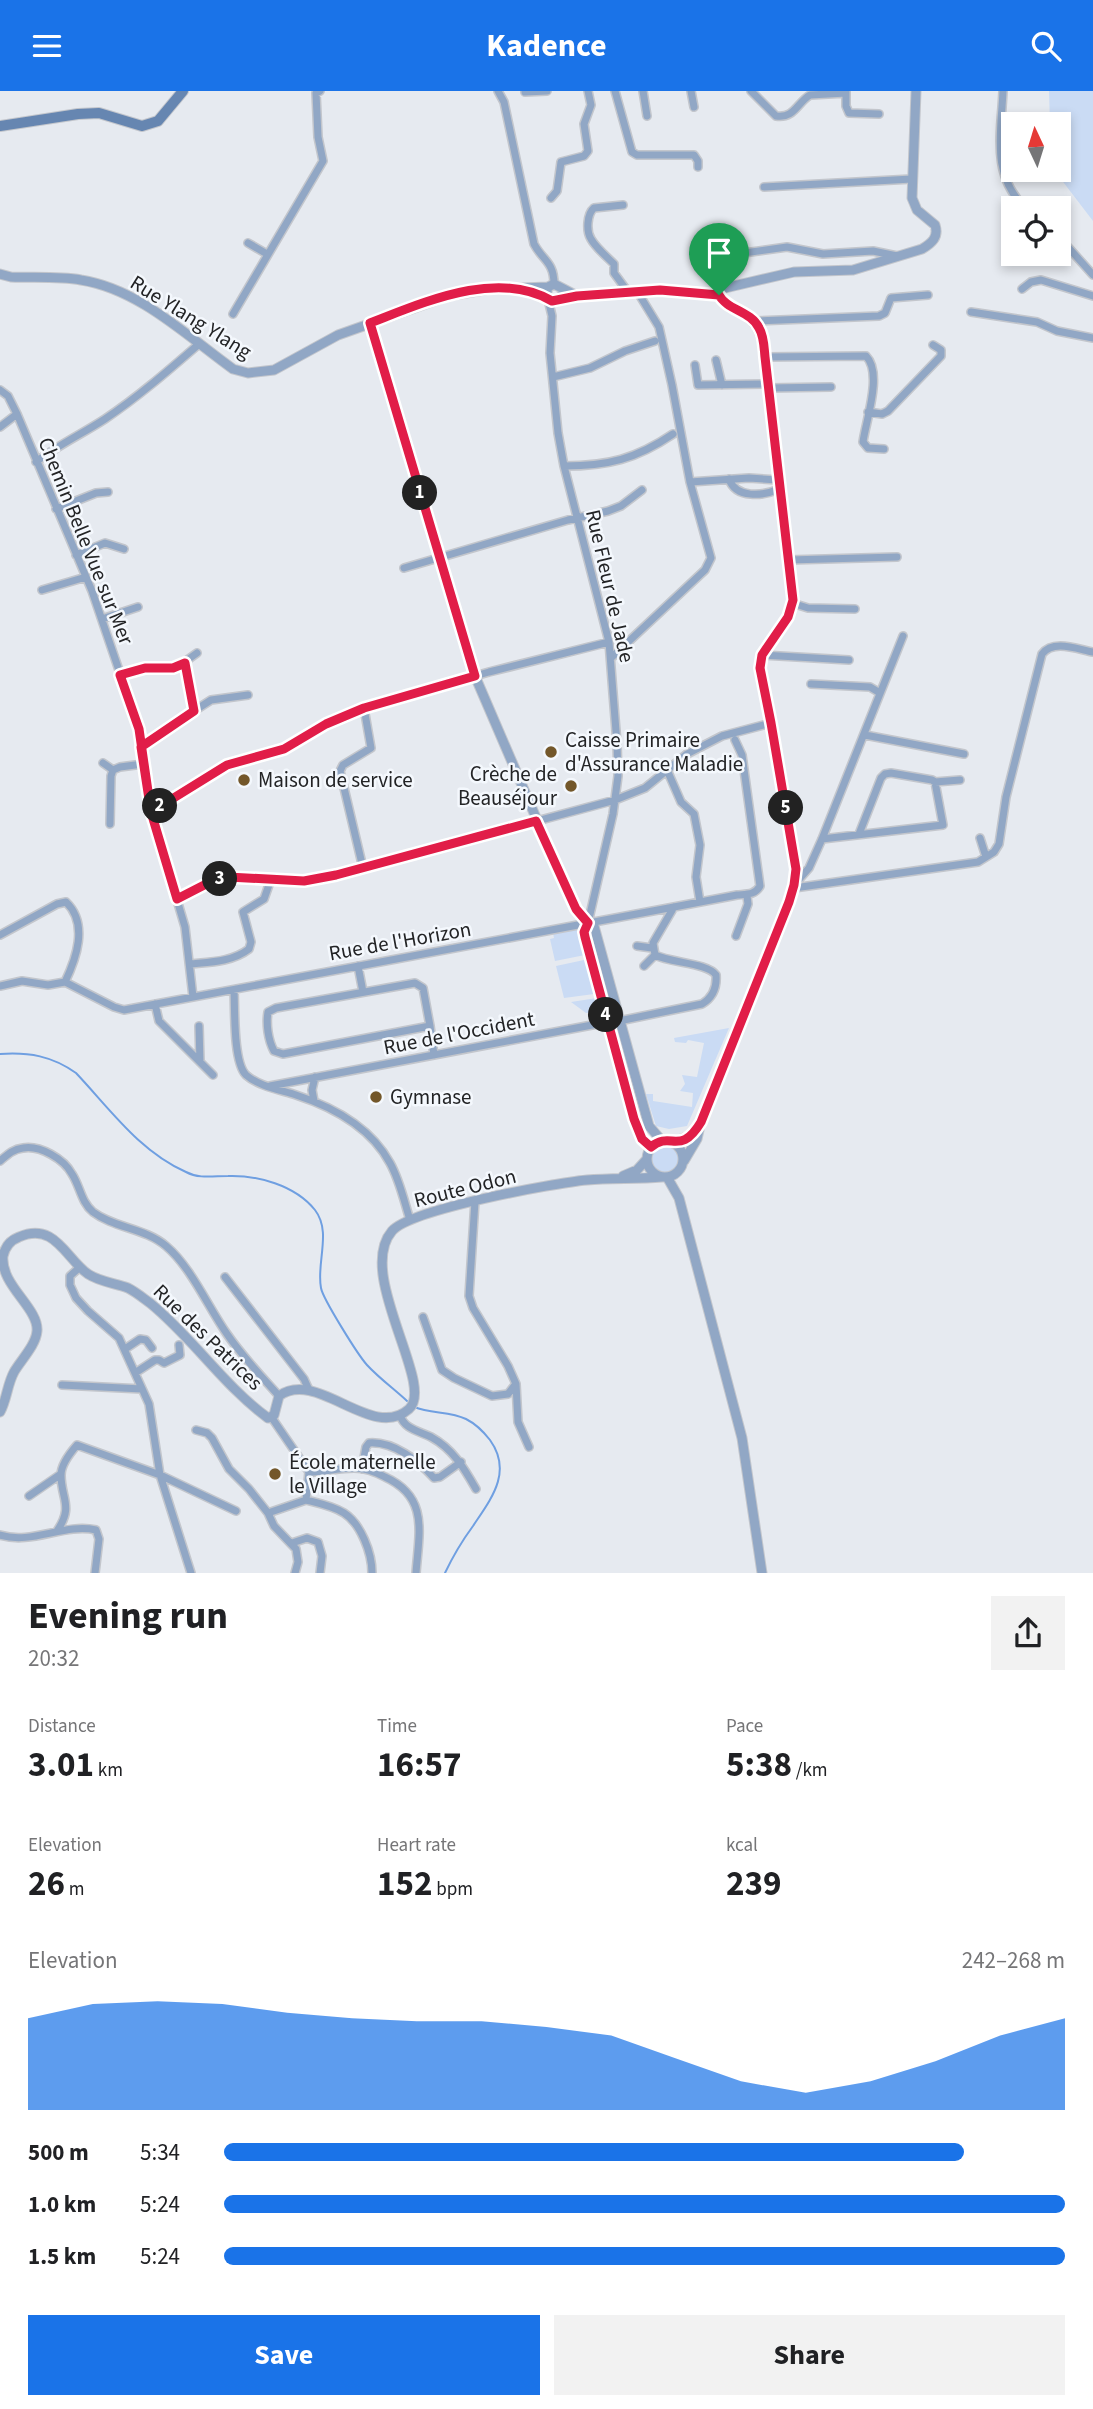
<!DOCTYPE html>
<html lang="en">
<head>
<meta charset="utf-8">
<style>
	body { margin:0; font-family:"Source Sans 3",sans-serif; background:#f2f2f2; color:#202124; height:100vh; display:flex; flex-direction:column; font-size:26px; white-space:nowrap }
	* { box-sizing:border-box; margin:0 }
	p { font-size:23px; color:#757577 }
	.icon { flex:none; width:38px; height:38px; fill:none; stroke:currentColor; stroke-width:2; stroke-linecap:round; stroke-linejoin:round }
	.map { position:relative; height:1482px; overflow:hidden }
	.drawer { display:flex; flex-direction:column; background:#fff; flex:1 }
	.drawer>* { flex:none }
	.needle { width:46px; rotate:356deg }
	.controls { position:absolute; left:1001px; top:21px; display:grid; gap:14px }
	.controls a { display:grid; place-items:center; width:70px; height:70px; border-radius:0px; background:#fff; box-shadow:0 4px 10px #0003; font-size:35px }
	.pin { position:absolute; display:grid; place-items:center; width:60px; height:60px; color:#fff; margin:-72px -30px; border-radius:50% 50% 50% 0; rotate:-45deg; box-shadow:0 0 7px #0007 }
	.pin .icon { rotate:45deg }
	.km { position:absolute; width:35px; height:35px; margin:-18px; border-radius:50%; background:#222; color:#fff; font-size:19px; line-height:35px; text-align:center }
	.round { display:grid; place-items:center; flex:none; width:74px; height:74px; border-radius:0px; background:#f2f2f2 }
	.summary { display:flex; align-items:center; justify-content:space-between; height:119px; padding:0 28px }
	h1 { font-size:38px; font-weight:700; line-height:52px }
	.stats { display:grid; grid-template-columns:repeat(3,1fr); gap:10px; height:119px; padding:7px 28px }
	.stats div { display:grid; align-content:center }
	.stats b { font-size:35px; font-weight:700 }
	.stats small { font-size:19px; font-weight:400 }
	.stats p { font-size:19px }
	.chart { height:196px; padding:14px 28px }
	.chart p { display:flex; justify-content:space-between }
	.chart svg { width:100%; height:126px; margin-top:7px; fill:#1a73e8; opacity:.7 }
	.cta { display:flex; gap:14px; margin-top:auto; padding:14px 28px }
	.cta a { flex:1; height:80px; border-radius:0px; background:#1a73e8; color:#fff; font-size:28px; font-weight:700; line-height:80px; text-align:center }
	.cta a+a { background:#f2f2f2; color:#202124 }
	ul { padding:0 28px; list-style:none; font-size:23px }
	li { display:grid; grid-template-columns:112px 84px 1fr; align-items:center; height:52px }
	li i { height:18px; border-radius:9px; background:#1a73e8 }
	header { display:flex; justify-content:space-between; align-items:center; height:91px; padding:0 28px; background:#1a73e8; color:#fff; font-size:32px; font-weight:700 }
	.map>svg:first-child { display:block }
	.green { fill:#cadbf4 }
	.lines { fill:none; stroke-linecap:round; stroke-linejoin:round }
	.stream { stroke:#6f9fe1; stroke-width:2 }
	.minor-casing { stroke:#c3c6cc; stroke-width:10 }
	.tertiary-casing { stroke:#c3c6cc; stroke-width:11 }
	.secondary-casing { stroke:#c3c6cc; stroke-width:12 }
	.minor { stroke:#91a7c5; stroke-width:7 }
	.tertiary { stroke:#91a7c5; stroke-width:9 }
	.secondary { stroke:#6686b1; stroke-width:10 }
	.route-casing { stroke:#fff; stroke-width:14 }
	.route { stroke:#e11d48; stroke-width:9 }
	.poi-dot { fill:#73572a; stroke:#f4f8fd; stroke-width:2.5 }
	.labels { text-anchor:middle; stroke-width:5; stroke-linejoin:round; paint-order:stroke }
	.street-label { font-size:21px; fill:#232426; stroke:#f4f8fd }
	.poi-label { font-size:21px; fill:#232426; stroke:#f4f8fd; text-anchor:start }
</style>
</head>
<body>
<header><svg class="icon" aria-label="menu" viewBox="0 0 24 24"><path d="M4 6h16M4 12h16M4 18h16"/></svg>Kadence<svg class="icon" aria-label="search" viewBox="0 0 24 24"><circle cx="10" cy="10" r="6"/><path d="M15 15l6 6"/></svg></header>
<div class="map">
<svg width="1093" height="1482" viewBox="0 0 1093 1482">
	<rect width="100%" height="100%" fill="#e6eaf0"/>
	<!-- green -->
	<path class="green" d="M1049,0h44v130l-39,-51h5v-46h-9z
		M577,837l3,1 5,26 -30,6 -5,-22 4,-1 -1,-5z
		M584,869l5,2 6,29 -1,3 -30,4 -8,-32z
		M598,871l31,106 -2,3 -3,-1z
		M597,907l6,19 -2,4 -12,2 2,-3 7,-2 -1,-6 -11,1 -15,-11z
		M729,937l-42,98 -18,3 -13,-3 -10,-32h7v7l39,6 1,-14 -13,-2 5,-7 -3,-9 15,2 7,-34 -16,-3 -2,3 -11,-1 -1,-4z
		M651 1068a14 14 0 1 1 28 0a14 14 0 1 1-28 0Z"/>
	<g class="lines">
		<!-- stream -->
		<path class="stream" d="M0,963c29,-2 52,2 76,19 34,36 63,78 110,99 13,7 27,4 42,4 29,-1 67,9 87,34 17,22 1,53 6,78 2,11 37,67 46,77 12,13 27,24 40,36
			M414,1316c17,7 36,4 52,12 10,5 17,12 24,21 23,32 1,59 -17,86 -11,15 -20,30 -28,47"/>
		<defs>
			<path id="minor" d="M498,0l6,11 30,142c9,17 20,18 20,40
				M615,0l17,61 5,3h57l4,6v6
				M643,0l4,25
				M691,0l3,16
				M751,0l25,25c18,3 21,-13 34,-21l36,-2v-2
				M1003,0c-2,44 -12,83 22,117
				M525,1l22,-1
				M846,2v13l3,7 30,1
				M764,96l148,-8
				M551,107l6,-7 4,-29 23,-6 4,-5 -4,-27 7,-19 -3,-14
				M623,114l-29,3c-7,6 -8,23 -3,31 5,9 16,18 23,25v9l14,19
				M1059,146l34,38
				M248,152l19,11
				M700,168l87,-12 36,7 50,-3 24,5
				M1022,198l9,-7 10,-2 52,16
				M548,208l4,17 -2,37 8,80 6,33 45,176 8,102 1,32 -5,38 -25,109
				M971,221l66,10 20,9 36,7
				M233,223l90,-153 -5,-24 -2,-44 4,-2
				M755,230l124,-5 6,-3 6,-15 37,-3
				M765,266l101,-1c17,17 0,64 -3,86l5,6 16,1
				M716,269l6,25
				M695,274l3,20 70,-1
				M553,286l37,-9 35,-17 30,-10
				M769,297l62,-1
				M0,299l8,6 9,18 75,177 47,138 12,83 34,115 8,70
				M868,321l14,2 6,-3 53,-55v-6l-8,-5
				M0,336l17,-13
				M36,371c22,-17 46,-28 69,-43 33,-22 64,-49 94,-75
				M564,375c44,0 72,-7 109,-32
				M729,388c7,20 34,17 50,10
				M690,391l59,-4 29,2
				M56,418l40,-16 12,-1
				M76,464l29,-12 19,6
				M789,469l108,-3
				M404,477l164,-48 40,-9 13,-5 21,-16
				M42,499l44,-13
				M792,512l16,5 47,1
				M102,528l36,-12
				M762,564l87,5
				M611,567l94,-88 6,-12 -21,-76 -18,-97 -13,-58 -22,-36
				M120,584l25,-7 34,-2 18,-13
				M811,593l59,3 10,6
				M194,620l17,-11 37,-5
				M865,644l99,19
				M141,656l53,-36 -9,-48
				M103,672l10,7
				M667,679l14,32 13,12 6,31 -4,32 4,25
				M151,721l76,-47 57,-16 42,-25 38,-16 125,-36 120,-30
				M110,733l1,-48 2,-6 7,-3 23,-3
				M859,743l22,-56 4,-4 6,-1 41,7 3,2 25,-2
				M980,747l6,19
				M822,748l121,-14 -8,-43
				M363,777l-23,-97 3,-6 28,-17 -7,-40
				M795,793l14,-16 13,-29 81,-203
				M794,797l184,-26 16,-10 5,-8 7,-47 36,-143c11,-15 35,-5 51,-2
				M177,808l35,-18 16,-4 66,4 42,-6 279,-75 30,-12 42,-34 35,-18 49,-13
				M0,844l57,-31 9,-2c23,22 10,57 -1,80
				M736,845l12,-32 -1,-8
				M637,855l15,2
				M190,873c20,-2 42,-2 59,-15l2,-7 -8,-30 21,-13 7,-20
				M358,875l5,26
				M644,875l11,-11
				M0,895l22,-5 26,4 17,-3 49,25 10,3 550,-103 63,-12c10,-1 18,0 23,-9l-18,-131 -7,-15
				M234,899c1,19 -1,72 12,85 12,11 35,15 50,20 37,12 75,33 94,68 10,18 14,38 20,57
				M155,913l4,17 54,54
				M619,930l83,-17c10,-6 15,-16 14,-29 -8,-12 -45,-12 -61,-20l-2,-12 21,-36
				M199,935l1,36
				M430,935l-7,-38 -8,-5 -139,25 -8,4c-2,12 0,28 6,39l9,3 147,-28 4,29
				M270,995l338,-64
				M314,1010l-2,-11 3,-13
				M0,1070c7,-6 13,-12 23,-13 17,-3 41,11 49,26 8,12 9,28 21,38 21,16 52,16 73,34 25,21 42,61 61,88 15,22 34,42 52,62
				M475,1110l-6,95 4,12 35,58 8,18 2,38 11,25
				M80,1176l-10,9v9l6,13 12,13 31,27 30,66 11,71 31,98
				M225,1186l79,102 5,11
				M423,1226l19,53 12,8 38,18 16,-2 7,-9
				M125,1258l15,-10 6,1 6,8
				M135,1282l20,-13h4l5,3 16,-8 -1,-10
				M62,1294l80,4
				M400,1324c4,14 19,16 31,22 22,12 33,31 45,52
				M196,1339l11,3 5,5 17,31 20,20 19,24 6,13 22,23 2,13 -3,11
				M362,1378l4,-22 3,-4c24,-2 50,18 65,35l6,-1 21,-15
				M309,1381c15,0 30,-4 45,-4 10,0 22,4 31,9 44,20 34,55 31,96
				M29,1405l32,-22
				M306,1409c12,3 27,6 38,13 17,11 28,40 28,60
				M268,1422l38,-13 3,-28 -37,-54
				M57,1440c17,-25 4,-32 4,-56 0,-10 9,-22 16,-30l83,30 76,36
				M0,1444c32,10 64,-12 96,-5l3,9 -4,34
				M292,1452l15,-5 11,4 4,14 -2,17"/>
			<path id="tertiary" d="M0,183l11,3c23,1 48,-1 70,3 58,9 106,56 152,89l15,4 26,-3 64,-35 110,-39 42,-7 58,-2 6,-3 23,12
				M548,196l-2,9 6,5h5l5,-6
				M719,204v-3l6,-4 69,-16 59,-2 69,-21c10,-6 17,-12 13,-24l-18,-15 -5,-12 4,-107
				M561,207l98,-8 60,5
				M370,232l105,353 99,230 7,10 13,10 55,200 13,15
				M588,832l-4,9 1,5 49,182 8,20 9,8
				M647 1068a18 18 0 1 1 36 0a18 18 0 1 1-36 0Z
				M673,1051l20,-7 8,-13 88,-220 6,-17 1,-16 -25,-146 -11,-55 2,-13 26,-38 5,-17 -28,-243c-4,-30 -8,-35 -33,-51 -7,-3 -10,-5 -13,-11
				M684,1070l13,-22 2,-9
				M623,1085l14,-6 10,-11
				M667,1086l12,21 63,240 20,135
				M0,1321c7,-13 7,-27 14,-40 7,-12 22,-27 23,-41 2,-23 -37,-46 -34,-75 2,-9 8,-16 16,-19 36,-16 47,22 69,37 12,8 27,9 40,14 8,4 15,10 22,15 43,35 73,82 118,115l6,-3 5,-19c38,-28 93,46 130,13 27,-24 -54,-135 -17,-178 19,-22 163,-48 195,-51 25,-2 50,-1 75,-3"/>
			<path id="secondary" d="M0,35l78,-12 21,-1 43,13 16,-5 25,-30"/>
		</defs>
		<!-- minor casing -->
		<use href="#minor" class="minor-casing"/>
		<!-- tertiary casing -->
		<use href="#tertiary" class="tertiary-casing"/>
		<!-- secondary casing -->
		<use href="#secondary" class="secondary-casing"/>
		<!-- minor -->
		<use href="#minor" class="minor"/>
		<!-- tertiary -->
		<use href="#tertiary" class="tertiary"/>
		<!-- secondary -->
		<use href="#secondary" class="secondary"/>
	</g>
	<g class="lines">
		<defs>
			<path id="route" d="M719,204l-59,-5 -83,6 -25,5c-55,-32 -127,1 -182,22l105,353 -111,32 -38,16 -42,25 -57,16 -76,47 -10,-65 53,-36 -9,-48 -12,5h-28l-25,7 19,54 12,83 26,87 35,-18 16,-4 76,4 32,-6 200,-54 40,88 12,14 -4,9 1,5 49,182 8,20 9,8c20,-17 29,10 50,-25l88,-220 5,-17 2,-16 -25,-146 -11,-55 2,-13 26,-38 5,-17 -28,-243c-1,-10 -1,-21 -6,-29 -8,-17 -32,-18 -40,-33"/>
		</defs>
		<!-- route casing -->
		<use href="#route" class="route-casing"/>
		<!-- route -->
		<use href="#route" class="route"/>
	</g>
	<!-- markers -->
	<g class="poi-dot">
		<circle cx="551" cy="661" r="7"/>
		<circle cx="244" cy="689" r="7"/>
		<circle cx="571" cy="695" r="7"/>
		<circle cx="376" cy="1006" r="7"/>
		<circle cx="275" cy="1383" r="7"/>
	</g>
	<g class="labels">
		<!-- street labels -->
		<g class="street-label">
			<text transform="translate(191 226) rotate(32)" y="7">Rue Ylang Ylang</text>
			<text transform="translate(86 450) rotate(68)" y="7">Chemin Belle Vue sur Mer</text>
			<text transform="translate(610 495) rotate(77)" y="7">Rue Fleur de Jade</text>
			<text transform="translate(400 850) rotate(-10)" y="7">Rue de l'Horizon</text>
			<text transform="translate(459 942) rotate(-11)" y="7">Rue de l'Occident</text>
			<text transform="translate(465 1097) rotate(-14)" y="7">Route Odon</text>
			<text transform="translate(208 1246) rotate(44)" y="7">Rue des Patrices</text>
		</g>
		<!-- poi labels -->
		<g class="poi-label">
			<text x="565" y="656">Caisse Primaire<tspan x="565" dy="24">d'Assurance Maladie</tspan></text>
			<text x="557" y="690" text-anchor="end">Crèche de<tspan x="557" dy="24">Beauséjour</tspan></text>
			<text x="258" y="696">Maison de service</text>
			<text x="390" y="1013">Gymnase</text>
			<text x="289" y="1378">École maternelle<tspan x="289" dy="24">le Village</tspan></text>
		</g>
	</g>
</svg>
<div class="controls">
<a><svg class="needle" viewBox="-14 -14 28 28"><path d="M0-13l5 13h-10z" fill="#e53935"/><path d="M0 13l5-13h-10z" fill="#757577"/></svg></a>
<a><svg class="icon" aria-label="locate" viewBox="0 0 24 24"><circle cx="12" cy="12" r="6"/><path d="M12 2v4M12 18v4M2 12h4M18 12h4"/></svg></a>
</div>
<div class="pin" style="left:719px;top:204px;background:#1e9e55"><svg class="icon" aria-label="arrive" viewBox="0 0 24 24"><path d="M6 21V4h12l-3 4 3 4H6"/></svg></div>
<b class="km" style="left:420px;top:402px">1</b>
<b class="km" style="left:160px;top:715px">2</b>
<b class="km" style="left:220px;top:788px">3</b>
<b class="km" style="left:606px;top:924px">4</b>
<b class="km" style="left:786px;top:717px">5</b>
</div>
<section class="drawer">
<div class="summary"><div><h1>Evening run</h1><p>20:32</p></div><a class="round"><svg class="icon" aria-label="share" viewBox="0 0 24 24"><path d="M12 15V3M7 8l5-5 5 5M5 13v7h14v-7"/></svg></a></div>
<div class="stats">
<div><p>Distance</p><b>3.01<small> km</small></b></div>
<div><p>Time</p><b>16:57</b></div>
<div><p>Pace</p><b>5:38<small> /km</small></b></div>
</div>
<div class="stats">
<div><p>Elevation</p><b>26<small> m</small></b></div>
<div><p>Heart rate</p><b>152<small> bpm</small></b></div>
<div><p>kcal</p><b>239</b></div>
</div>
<div class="chart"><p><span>Elevation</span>242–268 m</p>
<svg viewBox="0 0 160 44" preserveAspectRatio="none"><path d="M0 44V12L10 7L20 6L30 7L40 10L50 12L60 13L70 13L80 15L90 18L100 26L110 34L120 38L130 34L140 27L150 18L160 12V44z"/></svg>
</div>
<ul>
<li><b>500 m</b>5:34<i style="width:88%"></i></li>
<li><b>1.0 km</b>5:24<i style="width:100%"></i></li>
<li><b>1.5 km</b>5:24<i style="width:100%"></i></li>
</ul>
<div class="cta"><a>Save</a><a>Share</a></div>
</section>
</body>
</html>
